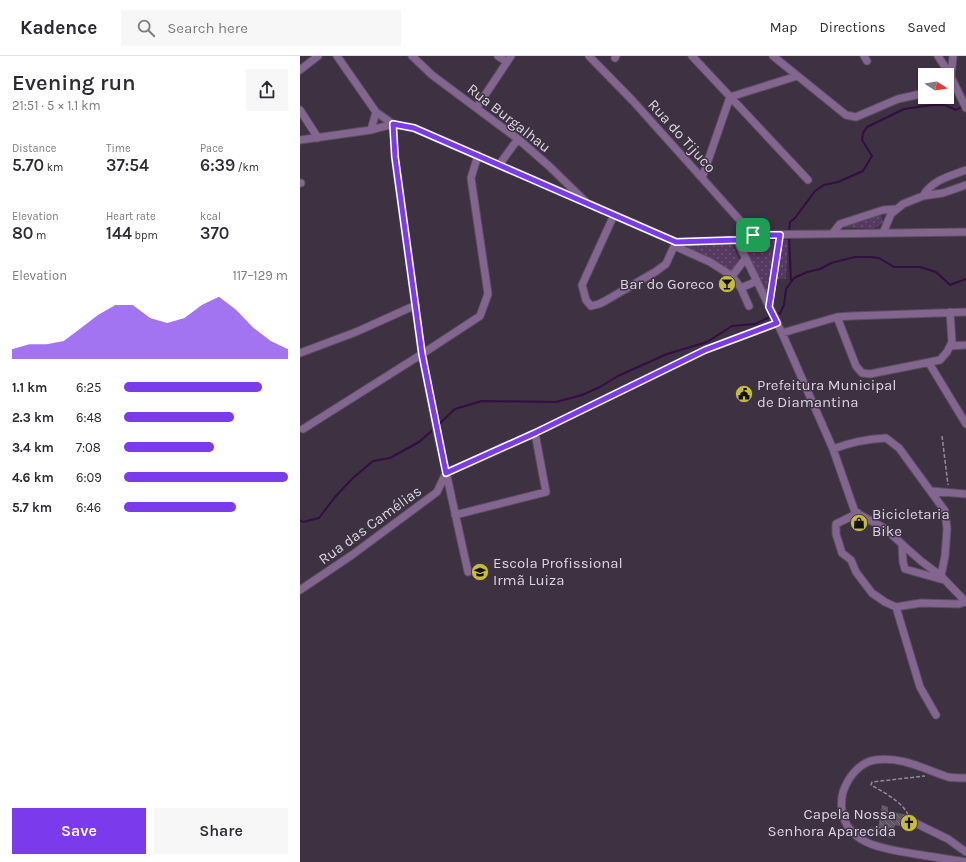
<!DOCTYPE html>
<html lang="en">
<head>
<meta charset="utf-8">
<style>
	body { margin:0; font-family:Karla,sans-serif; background:#f7f7f7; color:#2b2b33; height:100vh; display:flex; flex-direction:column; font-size:15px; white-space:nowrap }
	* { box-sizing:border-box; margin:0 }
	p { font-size:13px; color:#7c7c81 }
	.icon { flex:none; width:22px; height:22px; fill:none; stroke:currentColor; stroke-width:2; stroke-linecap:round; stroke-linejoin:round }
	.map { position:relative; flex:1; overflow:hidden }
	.details { display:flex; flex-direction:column; background:#fff; width:300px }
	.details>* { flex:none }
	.needle { width:26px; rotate:102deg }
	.buttons { position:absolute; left:618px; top:12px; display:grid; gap:8px }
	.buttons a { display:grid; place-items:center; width:36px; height:36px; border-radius:0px; background:#fff; box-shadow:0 1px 3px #0004; font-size:20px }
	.pin { position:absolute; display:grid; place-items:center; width:34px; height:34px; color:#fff; margin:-17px; border-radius:8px; box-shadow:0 2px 6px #0006 }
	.round { display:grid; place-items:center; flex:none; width:42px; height:42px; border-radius:0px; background:#f7f7f7 }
	.head { display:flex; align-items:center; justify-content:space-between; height:68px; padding:0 12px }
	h1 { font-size:22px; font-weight:600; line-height:30px }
	.metrics { display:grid; grid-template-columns:repeat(3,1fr); gap:6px; height:68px; padding:4px 12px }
	.metrics div { display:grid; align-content:center }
	.metrics b { font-size:17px; font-weight:600 }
	.metrics small { font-size:11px; font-weight:400 }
	.metrics p { font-size:11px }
	.chart { height:112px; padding:8px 12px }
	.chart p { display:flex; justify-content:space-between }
	.chart svg { width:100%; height:72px; margin-top:4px; fill:#7c3aed; opacity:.7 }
	.primary-button { display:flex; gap:8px; margin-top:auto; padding:8px 12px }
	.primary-button a { flex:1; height:46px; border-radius:0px; background:#7c3aed; color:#fff; font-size:16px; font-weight:600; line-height:46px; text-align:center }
	.primary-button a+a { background:#f7f7f7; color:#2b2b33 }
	ul { padding:0 12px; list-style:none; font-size:13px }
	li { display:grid; grid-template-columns:64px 48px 1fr; align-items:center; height:30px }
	li i { height:10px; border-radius:5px; background:#7c3aed }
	header { display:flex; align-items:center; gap:24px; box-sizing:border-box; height:56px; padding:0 20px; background:#fff; border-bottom:1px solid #e1e1e2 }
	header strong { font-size:19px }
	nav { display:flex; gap:22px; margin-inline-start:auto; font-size:14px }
	.search { width:280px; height:36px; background:#f7f7f7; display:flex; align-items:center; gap:10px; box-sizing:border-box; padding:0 14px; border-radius:0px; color:#7c7c81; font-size:15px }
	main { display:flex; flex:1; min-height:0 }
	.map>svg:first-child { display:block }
	.grass { fill:url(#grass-dots) }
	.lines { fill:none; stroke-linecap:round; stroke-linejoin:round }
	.stream { stroke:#330e41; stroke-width:2 }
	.building { fill:url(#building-back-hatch) }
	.minor-casing { stroke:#5a4f5e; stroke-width:9 }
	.path { stroke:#948b98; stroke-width:1.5; stroke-dasharray:4 2; stroke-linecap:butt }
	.minor { stroke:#82668f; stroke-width:7 }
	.route-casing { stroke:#fff; stroke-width:8 }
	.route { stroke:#7c3aed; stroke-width:5 }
	.labels { text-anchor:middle; stroke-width:3; stroke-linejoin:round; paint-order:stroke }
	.street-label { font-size:15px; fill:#dcd5e0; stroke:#3d3142 }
	.poi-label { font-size:15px; fill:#dcd5e0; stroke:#3d3142; text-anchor:start }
</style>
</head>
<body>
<header>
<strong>Kadence</strong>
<div class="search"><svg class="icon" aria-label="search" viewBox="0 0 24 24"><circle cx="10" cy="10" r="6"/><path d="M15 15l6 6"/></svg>Search here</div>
<nav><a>Map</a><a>Directions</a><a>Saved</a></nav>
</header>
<main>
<section class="details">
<div class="head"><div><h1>Evening run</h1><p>21:51 · 5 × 1.1 km</p></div><a class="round"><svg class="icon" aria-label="share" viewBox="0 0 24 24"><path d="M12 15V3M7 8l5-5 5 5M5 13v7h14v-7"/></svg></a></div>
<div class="metrics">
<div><p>Distance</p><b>5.70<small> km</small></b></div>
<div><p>Time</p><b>37:54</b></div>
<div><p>Pace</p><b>6:39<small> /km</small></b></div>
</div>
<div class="metrics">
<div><p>Elevation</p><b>80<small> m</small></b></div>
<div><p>Heart rate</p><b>144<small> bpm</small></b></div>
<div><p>kcal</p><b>370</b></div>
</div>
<div class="chart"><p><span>Elevation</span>117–129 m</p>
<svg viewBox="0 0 160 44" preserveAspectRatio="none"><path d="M0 44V38L10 35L20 35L30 33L40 25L50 17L60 11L70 11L80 19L90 22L100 19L110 11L120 6L130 14L140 25L150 33L160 38V44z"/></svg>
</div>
<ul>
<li><b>1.1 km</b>6:25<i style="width:84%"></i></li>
<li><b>2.3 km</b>6:48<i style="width:67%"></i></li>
<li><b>3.4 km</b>7:08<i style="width:55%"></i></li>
<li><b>4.6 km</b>6:09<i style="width:100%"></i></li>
<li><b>5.7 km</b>6:46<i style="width:68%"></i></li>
</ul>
<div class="primary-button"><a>Save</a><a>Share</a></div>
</section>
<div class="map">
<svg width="666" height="806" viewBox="0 0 666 806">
	<defs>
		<pattern id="grass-dots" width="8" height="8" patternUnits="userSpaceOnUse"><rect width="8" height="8" fill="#553961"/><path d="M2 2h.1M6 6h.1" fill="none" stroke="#6d5577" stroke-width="1.8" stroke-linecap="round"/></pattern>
		<pattern id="building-back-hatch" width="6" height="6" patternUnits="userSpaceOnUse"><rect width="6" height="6" fill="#615566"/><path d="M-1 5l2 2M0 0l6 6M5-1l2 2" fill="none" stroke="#776d7c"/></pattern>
	</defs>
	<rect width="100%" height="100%" fill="#3d3142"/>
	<!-- grass -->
	<path class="grass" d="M581,157l2,10 -10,6 -34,-2z
		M456,184h32l-2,39h-11l-2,25 -25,-49 2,-9z
		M384,188h48l7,15 -8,12 -48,-23z"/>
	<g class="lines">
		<!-- stream -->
		<path class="stream" d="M489,176l1,-10 5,-4 20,-27 9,-6 14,-3 25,-11 9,-15 -10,-16 1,-7 4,-6 37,-18 28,-4h13l11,5 7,-4
			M489,180l2,46
			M476,259l4,-2 4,-8 2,-16 8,-11 13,-6 13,-3 11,-6 24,-6h15l9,1 15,9h26l16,5 14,13 16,-6
			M138,369l17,-16 27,-8 74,1 26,-7 18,-8 18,-11 49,-22 40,-12 25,-16 23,-2 17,-8
			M0,464l3,2 16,-4 16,-21 18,-19 20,-17 17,-3 29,-16 16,-14"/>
	</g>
	<!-- building -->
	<path class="building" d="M582,749l6,2v4l19,4 -3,3v9l-9,-2 -3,13 -23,-5 1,-6 8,2z"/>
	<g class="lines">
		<defs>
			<path id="minor" d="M37,0l39,56 17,12
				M112,0l20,19 86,64 31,27 36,35
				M198,0l9,6
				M289,0l44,45 120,134
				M392,0l116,124
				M473,0l73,59 10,2 42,-18 27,-6
				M564,0l3,5
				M638,0l13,20
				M653,0l-2,21 15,31
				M315,2l1,-2
				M0,14l18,-14
				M177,51l34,-51
				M0,54l18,28
				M93,68l2,33 27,197 15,77 31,141
				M71,74l5,-18
				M0,84l71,-10 22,-6 21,4 262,114 61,-2 16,-5 213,-3
				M199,109l19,-26
				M402,122l28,-81 67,-21
				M0,127h1
				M623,140c9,-16 27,-20 43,-26
				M314,159l-32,70 4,15 5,6 8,-2 6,-3 50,-29 11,-8 10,-22
				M533,177l7,-9 43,-14 13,-1
				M583,177l8,-19 12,-10 20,-8 20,-3 23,-8
				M437,184l45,93 51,116 22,63 29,16 37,33 20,15 25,26
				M376,186l3,6 31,14 22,14 9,12 8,18
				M432,220l14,-18
				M441,232l16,-7
				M537,261l19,49 6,7 8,1 70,-14 7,-8 5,-10 -2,-30
				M482,277l55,-16 15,-1 114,-4
				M651,290l15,-1
				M0,297l56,-21 60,-27
				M629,307l37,61
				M3,373l119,-75 58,-38 8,-22 -17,-116 7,-23
				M533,393c18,-7 34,-10 53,-11l13,10 46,63 2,18 -2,27 -4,20
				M631,435l35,3
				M558,457l-22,11v10l6,19 9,7 5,12 16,21 13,9 11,5 25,-4 38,1 6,-2
				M155,459l91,-23 -11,-59
				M602,488l1,18 2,7 39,11
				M0,534l52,-35 85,-63 9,-19 89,-40 170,-83 72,-27
				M596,551l24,80 16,28
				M609,764l39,19 18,13
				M666,806c-17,-3 -34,-5 -51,-8 -28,-5 -67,-8 -73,-43 -1,-8 -1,-16 3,-24 5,-12 16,-25 30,-27 26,-4 49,9 73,17 5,1 12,1 18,1"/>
		</defs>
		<!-- minor casing -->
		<use href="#minor" class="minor-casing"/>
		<!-- path -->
		<path class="path" d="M471,239l8,-54
			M642,380l6,49
			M608,759c-4,-12 -26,-24 -37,-30l1,-3 53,-6"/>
		<!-- minor -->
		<use href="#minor" class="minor"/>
	</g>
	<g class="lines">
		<defs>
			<path id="route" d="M93,68l21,4 262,114 61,-2 16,-5h27l-11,72 8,16 -72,27 -170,83 -89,40 -24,-119 -27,-197z"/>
		</defs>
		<!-- route casing -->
		<use href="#route" class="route-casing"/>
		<!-- route -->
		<use href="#route" class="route"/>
	</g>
	<!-- icons -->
	<defs>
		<symbol id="bar-disc" viewBox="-11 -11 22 22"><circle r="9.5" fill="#c5bc3d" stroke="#3d3142"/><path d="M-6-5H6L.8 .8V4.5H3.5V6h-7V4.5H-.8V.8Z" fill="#111"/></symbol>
		<symbol id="civic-disc" viewBox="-11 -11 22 22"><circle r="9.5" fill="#c5bc3d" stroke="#3d3142"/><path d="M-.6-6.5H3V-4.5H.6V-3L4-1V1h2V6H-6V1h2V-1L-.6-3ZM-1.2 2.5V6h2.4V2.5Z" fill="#111"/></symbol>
		<symbol id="shop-disc" viewBox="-11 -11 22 22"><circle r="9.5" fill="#c5bc3d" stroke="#3d3142"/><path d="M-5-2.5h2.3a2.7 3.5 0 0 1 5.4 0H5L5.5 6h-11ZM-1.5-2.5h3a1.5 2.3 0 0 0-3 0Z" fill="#111"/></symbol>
		<symbol id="school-disc" viewBox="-11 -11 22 22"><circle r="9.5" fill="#c5bc3d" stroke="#3d3142"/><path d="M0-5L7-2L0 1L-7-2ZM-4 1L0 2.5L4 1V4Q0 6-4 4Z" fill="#111"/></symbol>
		<symbol id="church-disc" viewBox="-11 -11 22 22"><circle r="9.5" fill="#c5bc3d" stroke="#3d3142"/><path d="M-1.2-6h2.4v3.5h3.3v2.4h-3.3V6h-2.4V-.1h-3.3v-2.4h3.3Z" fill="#111"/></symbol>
	</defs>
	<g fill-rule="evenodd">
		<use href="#bar-disc" x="417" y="218" width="20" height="20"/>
		<use href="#civic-disc" x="434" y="328" width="20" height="20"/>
		<use href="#shop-disc" x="549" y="457" width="20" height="20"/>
		<use href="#school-disc" x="170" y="506" width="20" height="20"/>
		<use href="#church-disc" x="599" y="757" width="20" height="20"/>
	</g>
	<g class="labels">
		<!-- street labels -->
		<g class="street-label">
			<text transform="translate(209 62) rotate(38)" y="5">Rua Burgalhau</text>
			<text transform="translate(382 80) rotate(48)" y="5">Rua do Tijuco</text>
			<text transform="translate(70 469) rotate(-36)" y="5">Rua das Camélias</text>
		</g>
		<!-- poi labels -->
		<g class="poi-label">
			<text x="414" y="233" text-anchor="end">Bar do Goreco</text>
			<text x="457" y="334">Prefeitura Municipal<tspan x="457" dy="17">de Diamantina</tspan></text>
			<text x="572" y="463">Bicicletaria<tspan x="572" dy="17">Bike</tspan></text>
			<text x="193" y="512">Escola Profissional<tspan x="193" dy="17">Irmã Luiza</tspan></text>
			<text x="596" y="763" text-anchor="end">Capela Nossa<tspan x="596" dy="17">Senhora Aparecida</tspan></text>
		</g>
	</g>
</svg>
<div class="buttons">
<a><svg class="needle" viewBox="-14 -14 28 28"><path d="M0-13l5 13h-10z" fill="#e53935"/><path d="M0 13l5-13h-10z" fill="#7c7c81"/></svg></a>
</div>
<div class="pin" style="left:453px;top:179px;background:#1e9e55"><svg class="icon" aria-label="arrive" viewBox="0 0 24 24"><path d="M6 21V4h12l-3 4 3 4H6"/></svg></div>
</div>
</main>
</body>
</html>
